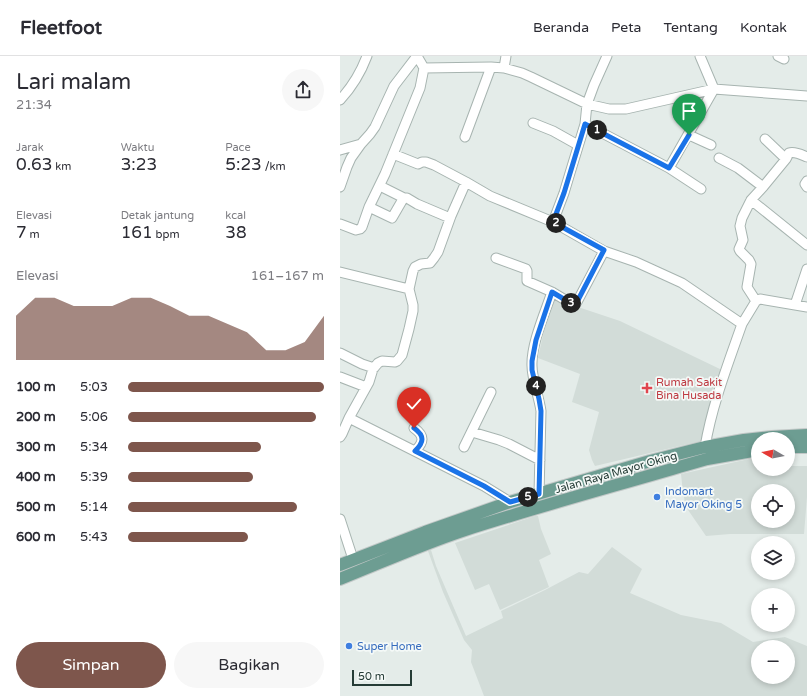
<!DOCTYPE html>
<html lang="id">
<head>
<meta charset="utf-8">
<style>
	body { margin:0; font-family:"Varela Round",sans-serif; background:#f7f7f7; color:#2b2b33; height:100vh; display:flex; flex-direction:column; font-size:15px; white-space:nowrap }
	* { box-sizing:border-box; margin:0 }
	p { font-size:13px; color:#7c7c81 }
	.icon { flex:none; width:22px; height:22px; fill:none; stroke:currentColor; stroke-width:2; stroke-linecap:round; stroke-linejoin:round }
	.map { position:relative; flex:1; overflow:hidden }
	.sheet { display:flex; flex-direction:column; background:#fff; width:340px }
	.sheet>* { flex:none }
	.needle { width:26px; rotate:279deg }
	.buttons { position:absolute; left:411px; top:376px; display:grid; gap:8px }
	.buttons a { display:grid; place-items:center; width:44px; height:44px; border-radius:50%; background:#fff; box-shadow:0 2px 6px #0003; font-size:20px }
	.scale { position:absolute; left:12px; bottom:10px; width:60px; box-sizing:border-box; padding-left:4px; border:2px solid #253c36; border-top:0; font-size:11px; line-height:14px; white-space:nowrap; color:#253c36; -webkit-text-stroke:3px #f4f9f7; paint-order:stroke }
	.pin { position:absolute; display:grid; place-items:center; width:34px; height:34px; color:#fff; margin:-41px -17px; border-radius:50% 50% 50% 0; rotate:-45deg; box-shadow:0 0 4px #0007 }
	.pin .icon { rotate:45deg }
	.km { position:absolute; width:20px; height:20px; margin:-10px; border-radius:50%; background:#222; color:#fff; font-size:11px; line-height:20px; text-align:center }
	.round { display:grid; place-items:center; flex:none; width:42px; height:42px; border-radius:21px; background:#f7f7f7 }
	.overview { display:flex; align-items:center; justify-content:space-between; height:68px; padding:0 16px }
	h1 { font-size:22px; font-weight:600; line-height:30px }
	.metrics { display:grid; grid-template-columns:repeat(3,1fr); gap:6px; height:68px; padding:4px 16px }
	.metrics div { display:grid; align-content:center }
	.metrics b { font-size:17px; font-weight:600 }
	.metrics small { font-size:11px; font-weight:400 }
	.metrics p { font-size:11px }
	.chart { height:112px; padding:8px 16px }
	.chart p { display:flex; justify-content:space-between }
	.chart svg { width:100%; height:72px; margin-top:4px; fill:#7e564c; opacity:.7 }
	.action { display:flex; gap:8px; margin-top:auto; padding:8px 16px }
	.action a { flex:1; height:46px; border-radius:24px; background:#7e564c; color:#fff; font-size:16px; font-weight:600; line-height:46px; text-align:center }
	.action a+a { background:#f7f7f7; color:#2b2b33 }
	ul { padding:0 16px; list-style:none; font-size:13px }
	li { display:grid; grid-template-columns:64px 48px 1fr; align-items:center; height:30px }
	li i { height:10px; border-radius:5px; background:#7e564c }
	header { display:flex; align-items:center; gap:24px; box-sizing:border-box; height:56px; padding:0 20px; background:#fff; border-bottom:1px solid #e1e1e2 }
	header strong { font-size:19px }
	nav { display:flex; gap:22px; margin-inline-start:auto; font-size:14px }
	main { display:flex; flex:1; min-height:0 }
	.map>svg:first-child { display:block }
	.built { fill:#d2dcd8; fill-rule:evenodd }
	.lines { fill:none; stroke-linecap:round; stroke-linejoin:round }
	.minor-casing { stroke:#a7b4b0; stroke-width:11 }
	.primary-casing { stroke:#c2c8c7; stroke-width:14 }
	.minor { stroke:#fff; stroke-width:9 }
	.primary { stroke:#6d9d92; stroke-width:12 }
	.route-casing { stroke:#fff; stroke-width:8 }
	.route { stroke:#1a73e8; stroke-width:5 }
	.health-dot { fill:#e0444e; stroke:#f4f9f7; stroke-width:1.5 }
	.shop-dot { fill:#3f7fe0; stroke:#f4f9f7; stroke-width:1.5 }
	.labels { text-anchor:middle; stroke-width:3.5; stroke-linejoin:round; paint-order:stroke }
	.health-label { font-size:11px; fill:#be3a42; stroke:#f4f9f7; text-anchor:start }
	.street-label { font-size:11px; fill:#253c36; stroke:#f4f9f7 }
	.shop-label { font-size:11px; fill:#366cbe; stroke:#f4f9f7; text-anchor:start }
</style>
</head>
<body>
<header>
<strong>Fleetfoot</strong>
<nav><a>Beranda</a><a>Peta</a><a>Tentang</a><a>Kontak</a></nav>
</header>
<main>
<section class="sheet">
<div class="overview"><div><h1>Lari malam</h1><p>21:34</p></div><a class="round"><svg class="icon" aria-label="share" viewBox="0 0 24 24"><path d="M12 15V3M7 8l5-5 5 5M5 13v7h14v-7"/></svg></a></div>
<div class="metrics">
<div><p>Jarak</p><b>0.63<small> km</small></b></div>
<div><p>Waktu</p><b>3:23</b></div>
<div><p>Pace</p><b>5:23<small> /km</small></b></div>
</div>
<div class="metrics">
<div><p>Elevasi</p><b>7<small> m</small></b></div>
<div><p>Detak jantung</p><b>161<small> bpm</small></b></div>
<div><p>kcal</p><b>38</b></div>
</div>
<div class="chart"><p><span>Elevasi</span>161–167 m</p>
<svg viewBox="0 0 160 44" preserveAspectRatio="none"><path d="M0 44V17L10 6L20 6L30 11L40 11L50 11L60 6L70 6L80 11L90 17L100 17L110 22L120 27L130 38L140 38L150 33L160 17V44z"/></svg>
</div>
<ul>
<li><b>100 m</b>5:03<i style="width:100%"></i></li>
<li><b>200 m</b>5:06<i style="width:96%"></i></li>
<li><b>300 m</b>5:34<i style="width:68%"></i></li>
<li><b>400 m</b>5:39<i style="width:64%"></i></li>
<li><b>500 m</b>5:14<i style="width:86%"></i></li>
<li><b>600 m</b>5:43<i style="width:61%"></i></li>
</ul>
<div class="action"><a>Simpan</a><a>Bagikan</a></div>
</section>
<div class="map">
<svg width="467" height="640" viewBox="0 0 467 640">
	<rect width="100%" height="100%" fill="#e4ece9"/>
	<!-- built -->
	<path class="built" d="M211,242l69,23 102,49 -17,70 -110,26 -3,-6 -3,-10 10,-38 -27,-10 8,-28 -42,-16z
		M418,401v12h30v-3h19v31l-3,37h-74l-24,2 -20,-29 -3,-14 -2,-19zM418,435h30v30h-30z
		M195,460h3l3,13 10,25 -12,6 10,27 -49,23 -11,-26 -14,6 -20,-47z
		M272,491l30,22 -12,24 51,22 40,8 32,19 32,-5 22,9v50h-323l-13,-34 1,-12 -8,-10 -21,-48 -15,-41 3,-1 5,16 30,70 37,-18 -2,-7 44,-21 34,-18 9,2zM418,591h30v30h-30z"/>
	<g class="lines">
		<defs>
			<path id="minor" d="M438,0l6,3
				M84,12l67,-1 13,1 18,5 9,4 56,27 22,5h17l88,-20 93,7
				M164,12l2,-12
				M0,44c12,-13 21,-28 27,-44
				M193,67l20,8 25,14
				M245,68l84,44 32,21
				M349,79l22,10
				M125,81l26,-70
				M425,83l21,20
				M0,94l21,-6
				M53,98l25,10 4,-2h4l8,3 32,17 24,14 63,26 51,29 32,11 46,21 60,41c-14,40 -30,81 -37,123
				M379,102l19,10 25,19 -12,13 -9,18 -2,8 3,14 -4,9 1,2 9,9 2,4 -4,23 9,14
				M329,112l45,-79 -14,-33
				M467,125l-2,3 2,3
				M40,130l24,12
				M0,131l7,-20 4,-9 10,-14 9,-10 5,-7 19,-41 23,-30
				M423,131l23,-28 3,-6c6,-2 13,2 18,4
				M411,144l56,45
				M29,151l23,11 11,-19 1,-1h3l10,6 33,14
				M213,166l11,-29 6,-20 15,-49 2,-20 7,-19 13,-29
				M0,168l16,6 4,-1 2,-2 7,-20 16,-33 35,-86 4,-20 -7,-12
				M156,202l30,11 1,2v10l25,11 20,12 5,-2 27,-51
				M0,216l69,17
				M455,249l12,-36
				M402,268l14,-23 4,-2 47,8
				M0,297l22,11 12,4
				M0,321l26,10
				M9,362l135,68 26,16
				M74,372c11,8 10,14 1,23
				M132,376l27,8 10,4 31,16
				M0,381l2,-3 7,-16 20,-36 4,-13 5,-6 4,-2 13,1 2,-1 5,-6 7,-26 4,-18v-6l-4,-16 4,-18 2,-4 6,-3 9,-1 4,-5 4,-6 13,-36 15,-34
				M124,391l27,-55
				M199,438l2,-83c-2,-14 -9,-32 -9,-45 -1,-22 13,-53 20,-74
				M0,463l13,40"/>
			<path id="primary" d="M448,391h19
				M0,509l85,-33 85,-30 140,-41 55,-14 39,-7 28,-3 35,-2
				M0,523c40,-16 80,-34 122,-48 74,-24 149,-44 224,-66l21,-6 51,-9"/>
		</defs>
		<!-- minor casing -->
		<use href="#minor" class="minor-casing"/>
		<!-- primary casing -->
		<use href="#primary" class="primary-casing"/>
		<!-- minor -->
		<use href="#minor" class="minor"/>
		<!-- primary -->
		<use href="#primary" class="primary"/>
	</g>
	<g class="lines">
		<defs>
			<path id="route" d="M74,372c11,8 10,14 1,23l69,35 26,16 29,-8 2,-83 -2,-12 -7,-29v-9l4,-21 16,-48 20,12 5,-2 27,-52 -51,-28 11,-29 21,-69 84,44 20,-33"/>
		</defs>
		<!-- route casing -->
		<use href="#route" class="route-casing"/>
		<!-- route -->
		<use href="#route" class="route"/>
	</g>
	<!-- markers -->
	<path class="health-dot" d="M305 326h4v4h4v4h-4v4h-4v-4h-4v-4h4z"/>
	<g class="shop-dot">
		<circle cx="317" cy="441" r="4"/>
		<circle cx="9" cy="590" r="4"/>
	</g>
	<g class="labels">
		<!-- health labels -->
		<g class="health-label">
			<text x="316" y="330">Rumah Sakit<tspan x="316" dy="13">Bina Husada</tspan></text>
		</g>
		<!-- street labels -->
		<g class="street-label">
			<text transform="translate(276 416) rotate(-16)" y="4">Jalan Raya Mayor Oking</text>
		</g>
		<!-- shop labels -->
		<g class="shop-label">
			<text x="325" y="439">Indomart<tspan x="325" dy="13">Mayor Oking 5</tspan></text>
			<text x="17" y="594">Super Home</text>
		</g>
	</g>
</svg>
<div class="buttons">
<a><svg class="needle" viewBox="-14 -14 28 28"><path d="M0-13l5 13h-10z" fill="#e53935"/><path d="M0 13l5-13h-10z" fill="#7c7c81"/></svg></a>
<a><svg class="icon" aria-label="locate" viewBox="0 0 24 24"><circle cx="12" cy="12" r="6"/><path d="M12 2v4M12 18v4M2 12h4M18 12h4"/></svg></a>
<a><svg class="icon" aria-label="layers" viewBox="0 0 24 24"><path d="M12 4l9 5-9 5-9-5zM3 14l9 5 9-5"/></svg></a>
<a>+</a>
<a>−</a>
</div>
<div class="scale">50 m</div>
<div class="pin" style="left:349px;top:79px;background:#1e9e55"><svg class="icon" aria-label="arrive" viewBox="0 0 24 24"><path d="M6 21V4h12l-3 4 3 4H6"/></svg></div>
<div class="pin" style="left:74px;top:372px;background:#d93025"><svg class="icon" aria-label="check" viewBox="0 0 24 24"><path d="M5 12l5 5 9-10"/></svg></div>
<b class="km" style="left:257px;top:74px">1</b>
<b class="km" style="left:216px;top:167px">2</b>
<b class="km" style="left:231px;top:247px">3</b>
<b class="km" style="left:196px;top:330px">4</b>
<b class="km" style="left:188px;top:441px">5</b>
</div>
</main>
</body>
</html>
